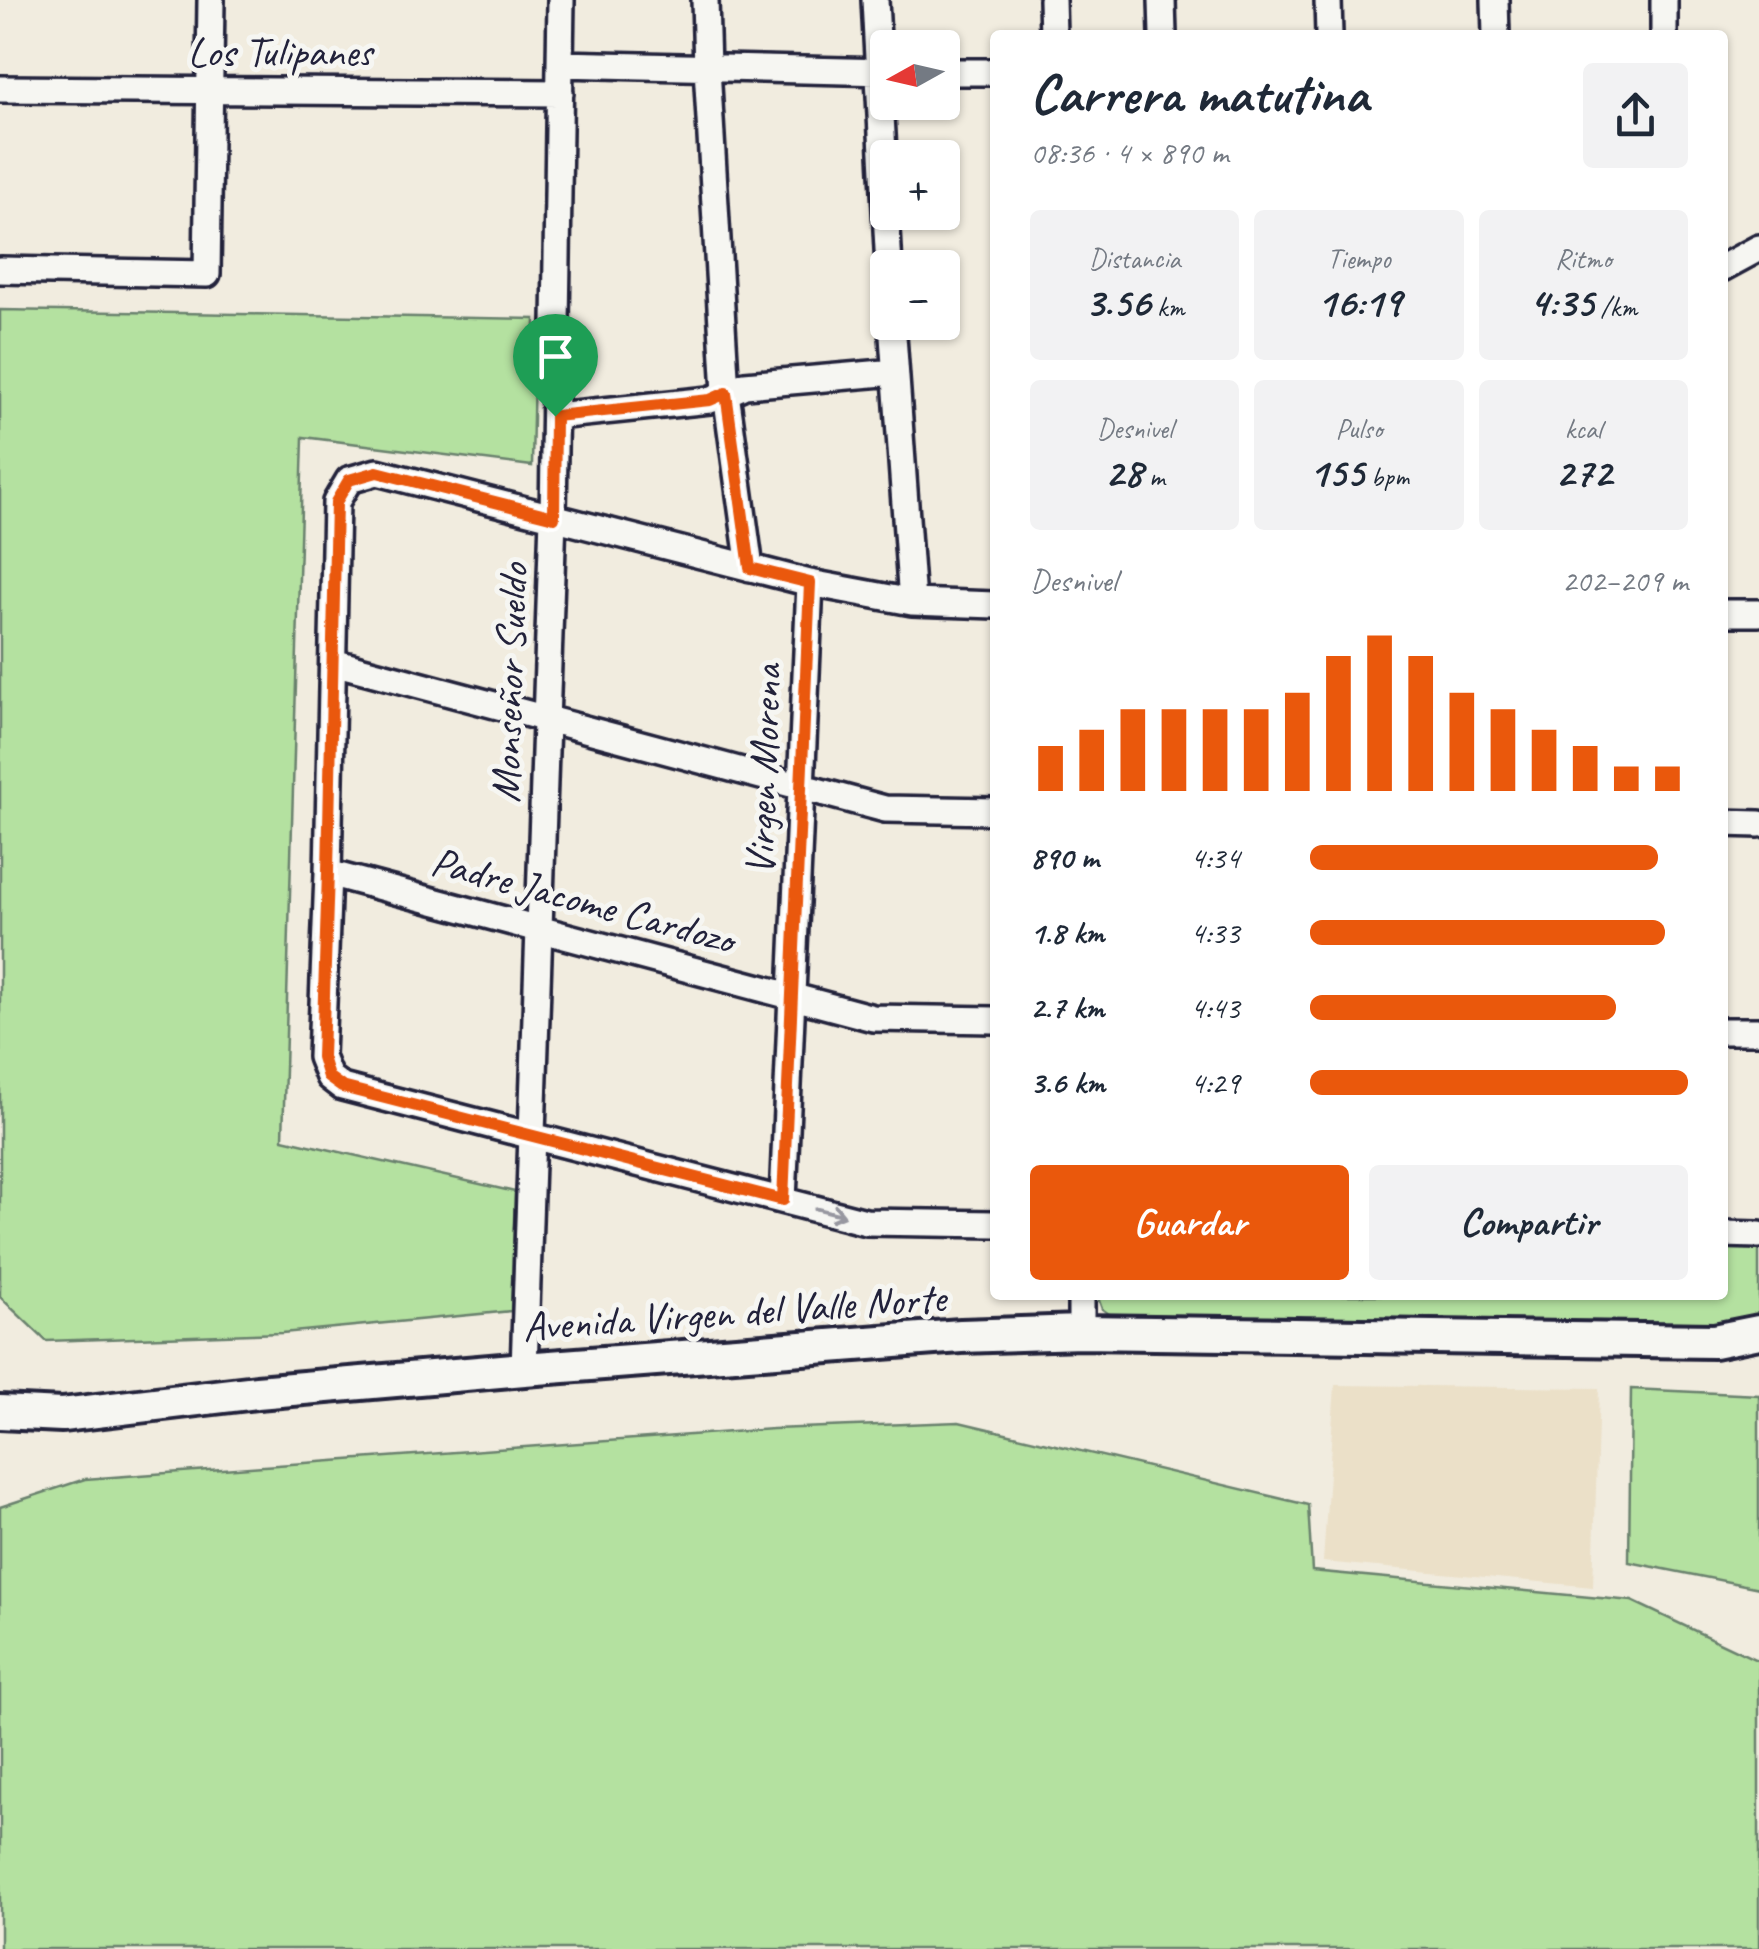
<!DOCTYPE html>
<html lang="es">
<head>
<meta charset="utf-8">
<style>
	body { margin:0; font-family:Caveat,sans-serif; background:#f2f2f3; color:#1f2937; height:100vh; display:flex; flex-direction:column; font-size:38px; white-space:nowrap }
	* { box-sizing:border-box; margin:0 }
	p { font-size:32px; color:#747a83 }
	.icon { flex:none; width:55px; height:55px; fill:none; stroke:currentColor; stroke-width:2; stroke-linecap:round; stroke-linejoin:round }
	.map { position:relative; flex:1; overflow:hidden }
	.side { position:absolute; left:990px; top:30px; width:738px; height:1270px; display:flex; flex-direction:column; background:#fff; border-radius:10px; box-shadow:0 2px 8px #0004 }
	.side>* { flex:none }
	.needle { width:65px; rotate:262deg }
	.fabs { position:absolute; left:870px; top:30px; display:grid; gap:20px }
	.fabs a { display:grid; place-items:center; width:90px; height:90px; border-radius:10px; background:#fff; box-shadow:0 2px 8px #0004; font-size:50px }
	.pin { position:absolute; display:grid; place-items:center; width:85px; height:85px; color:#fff; margin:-102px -42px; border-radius:50% 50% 50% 0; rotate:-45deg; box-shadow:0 0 10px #0007 }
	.pin .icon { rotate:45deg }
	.round { display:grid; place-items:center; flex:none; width:105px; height:105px; border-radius:10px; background:#f2f2f3 }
	.overview { display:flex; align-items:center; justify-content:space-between; height:170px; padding:0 40px }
	h1 { font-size:55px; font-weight:700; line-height:75px }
	.metrics { display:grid; grid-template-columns:repeat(3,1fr); gap:15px; height:170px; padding:10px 40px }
	.metrics div { display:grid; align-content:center; border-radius:10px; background:#f2f2f3; text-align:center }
	.metrics b { font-size:42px; font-weight:700 }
	.metrics small { font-size:28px; font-weight:400 }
	.metrics p { font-size:28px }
	.chart { height:280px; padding:20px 40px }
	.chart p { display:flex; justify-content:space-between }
	.chart svg { width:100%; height:180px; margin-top:10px; stroke:#ea580c; stroke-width:6 }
	.action { display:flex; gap:20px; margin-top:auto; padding:20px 40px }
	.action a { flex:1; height:115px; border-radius:10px; background:#ea580c; color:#fff; font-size:40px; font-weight:700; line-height:115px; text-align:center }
	.action a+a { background:#f2f2f3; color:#1f2937 }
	ul { padding:0 40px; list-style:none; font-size:32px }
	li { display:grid; grid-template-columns:160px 120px 1fr; align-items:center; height:75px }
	li i { height:25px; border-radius:12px; background:#ea580c }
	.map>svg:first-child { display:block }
	.built { fill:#ebe0c8 }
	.green { fill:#b4e1a0; stroke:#6b826e; stroke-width:2.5 }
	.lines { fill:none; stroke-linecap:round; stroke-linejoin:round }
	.minor-casing { stroke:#22223b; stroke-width:32 }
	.major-casing { stroke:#22223b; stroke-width:40 }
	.minor { stroke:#f6f6f2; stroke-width:25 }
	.major { stroke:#f6f6f2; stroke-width:32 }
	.oneway { stroke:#9797a0 }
	.route-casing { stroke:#fff; stroke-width:20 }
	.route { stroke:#ea580c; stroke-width:12 }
	.labels { text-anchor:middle; stroke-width:10; stroke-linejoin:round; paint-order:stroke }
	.street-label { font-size:42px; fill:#22223b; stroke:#f6f6f2 }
</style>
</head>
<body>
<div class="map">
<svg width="1759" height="1949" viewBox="0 0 1759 1949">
	<rect width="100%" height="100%" fill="#f1ecdf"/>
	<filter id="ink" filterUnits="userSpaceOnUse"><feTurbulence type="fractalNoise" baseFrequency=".01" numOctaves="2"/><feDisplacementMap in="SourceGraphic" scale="20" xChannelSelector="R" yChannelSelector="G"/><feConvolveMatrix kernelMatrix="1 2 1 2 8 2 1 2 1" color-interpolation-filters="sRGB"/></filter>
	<g filter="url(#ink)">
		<!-- built -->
		<path class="built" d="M1335,1385l264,3 -6,199 -270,-25z"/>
		<!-- green -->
		<path class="green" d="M0,310l535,9 -3,147 -229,-29 -20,702 232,53 -4,119 -229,22 -236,8 -46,-44z
			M1723,1246l36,1v76l-647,-7 -10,-7 -5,-14h625z
			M1631,1389l128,6v193l-130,-26z
			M959,1422l349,83 4,66 320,30 127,60v288h-1759v-442l85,-28 688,-50z"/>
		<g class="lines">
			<defs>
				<path id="minor" d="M705,0l2,68 19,325 24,175
					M875,0l14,268
					M1052,0l1,35
					M1162,0l1,35
					M1328,0l1,35
					M1495,0l1,35
					M1664,0v35
					M560,64l328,8
					M942,72h53
					M0,89l560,4
					M1722,268l37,-20
					M0,270l207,4 4,-274
					M892,322l20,280
					M555,416l155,-16 35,-15 150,-13
					M995,605l-83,-3 -102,-19 -433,-111 -28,8 -13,22 -8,371 -7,184 8,20 13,10 524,135 129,2
					M1722,613h37
					M333,662l552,147 110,2
					M1722,823l37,1
					M328,873l545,145 122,2
					M1722,1031h37
					M783,1200l27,-617
					M1722,1234l37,1
					M1081,1332v-37
					M524,1369l29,-852 8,-517"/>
				<path id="major" d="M0,1412l62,3 195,-23 267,-23 437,-33 120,-4 633,9 45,-9"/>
			</defs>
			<!-- minor casing -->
			<use href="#minor" class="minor-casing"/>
			<!-- major casing -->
			<use href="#major" class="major-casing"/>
			<!-- minor -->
			<use href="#minor" class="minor"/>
			<!-- major -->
			<use href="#major" class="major"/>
		</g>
		<!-- one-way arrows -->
		<defs><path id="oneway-shaft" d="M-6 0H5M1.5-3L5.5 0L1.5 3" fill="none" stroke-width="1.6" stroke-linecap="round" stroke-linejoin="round" transform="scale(2.5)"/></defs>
		<use class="oneway" href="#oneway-shaft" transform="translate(830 1212) rotate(14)"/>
	</g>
	<g class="lines" filter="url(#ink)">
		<defs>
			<path id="route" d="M726,393l24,175 60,15 -27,617 -441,-113 -14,-10 -6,-20 6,-185 8,-370 13,-22 28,-8 177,45 1,-101 155,-16z"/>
		</defs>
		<!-- route casing -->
		<use href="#route" class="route-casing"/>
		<!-- route -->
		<use href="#route" class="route"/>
	</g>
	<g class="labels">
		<!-- street labels -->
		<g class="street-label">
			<text x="280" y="66">Los Tulipanes</text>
			<text transform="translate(508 683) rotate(-88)" y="15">Monseñor Sueldo</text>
			<text transform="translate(762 770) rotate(-88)" y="15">Virgen Morena</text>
			<text transform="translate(583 899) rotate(15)" y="15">Padre Jacome Cardozo</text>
			<text transform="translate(734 1311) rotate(-4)" y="15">Avenida Virgen del Valle Norte</text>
		</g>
	</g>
</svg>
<div class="fabs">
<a><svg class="needle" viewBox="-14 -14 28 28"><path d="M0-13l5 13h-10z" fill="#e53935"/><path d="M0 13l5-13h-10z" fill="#747a83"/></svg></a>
<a>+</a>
<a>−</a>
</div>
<div class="pin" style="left:555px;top:416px;background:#1e9e55"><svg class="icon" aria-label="arrive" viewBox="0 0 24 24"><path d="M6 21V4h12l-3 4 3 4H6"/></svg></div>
<section class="side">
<div class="overview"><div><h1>Carrera matutina</h1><p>08:36 · 4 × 890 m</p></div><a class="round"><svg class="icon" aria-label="share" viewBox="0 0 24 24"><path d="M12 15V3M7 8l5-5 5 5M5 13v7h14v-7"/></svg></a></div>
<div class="metrics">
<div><p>Distancia</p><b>3.56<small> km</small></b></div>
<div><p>Tiempo</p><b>16:19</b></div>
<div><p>Ritmo</p><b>4:35<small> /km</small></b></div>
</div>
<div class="metrics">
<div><p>Desnivel</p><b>28<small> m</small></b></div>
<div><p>Pulso</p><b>155<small> bpm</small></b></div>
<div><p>kcal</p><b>272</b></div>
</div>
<div class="chart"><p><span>Desnivel</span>202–209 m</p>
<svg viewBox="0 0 160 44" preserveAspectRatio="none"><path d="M5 44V33M15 44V29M25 44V24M35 44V24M45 44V24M55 44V24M65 44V20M75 44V11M85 44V6M95 44V11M105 44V20M115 44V24M125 44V29M135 44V33M145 44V38M155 44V38"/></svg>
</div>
<ul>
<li><b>890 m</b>4:34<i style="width:92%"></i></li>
<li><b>1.8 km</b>4:33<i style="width:94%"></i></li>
<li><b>2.7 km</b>4:43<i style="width:81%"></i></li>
<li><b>3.6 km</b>4:29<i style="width:100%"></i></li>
</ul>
<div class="action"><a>Guardar</a><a>Compartir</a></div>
</section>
</div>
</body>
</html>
